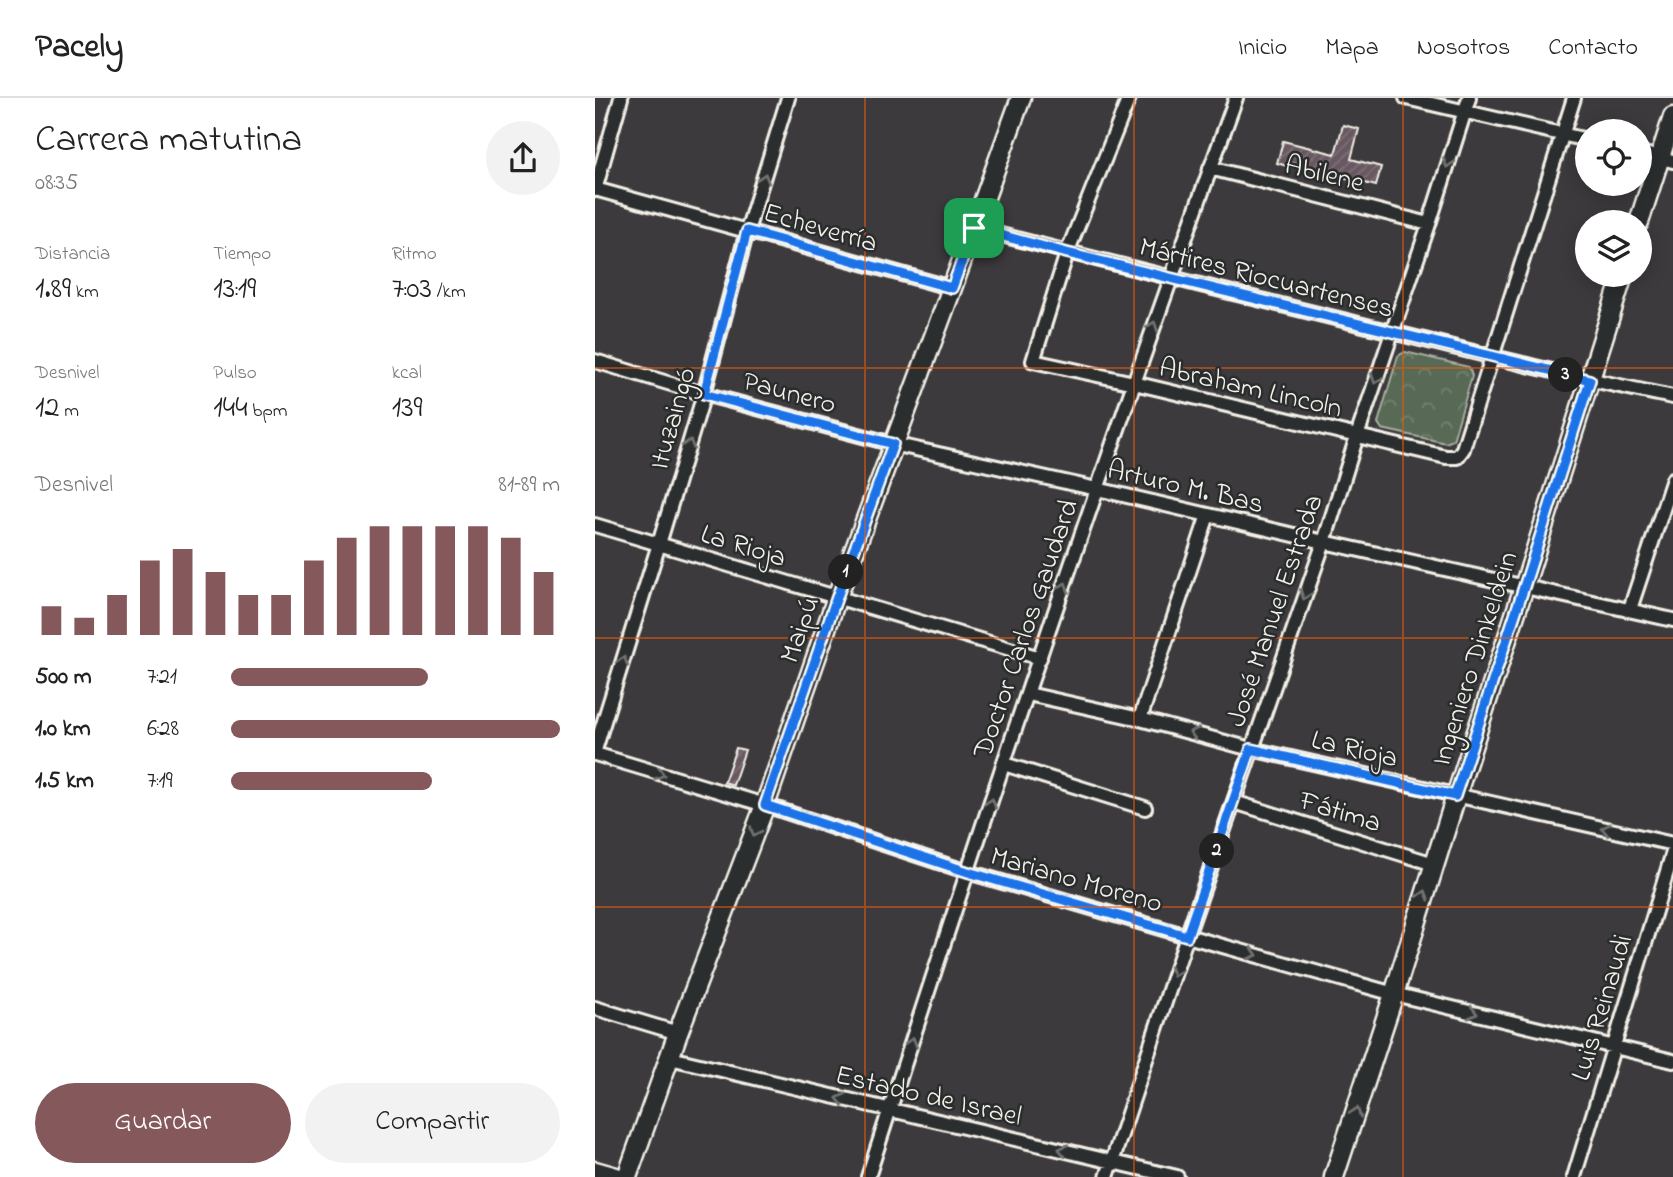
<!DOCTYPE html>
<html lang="es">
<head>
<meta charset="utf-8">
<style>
	body { margin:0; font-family:"Indie Flower",sans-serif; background:#f2f2f2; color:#222; height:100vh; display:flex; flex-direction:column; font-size:26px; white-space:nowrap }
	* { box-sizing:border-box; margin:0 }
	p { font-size:23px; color:#767676 }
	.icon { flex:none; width:38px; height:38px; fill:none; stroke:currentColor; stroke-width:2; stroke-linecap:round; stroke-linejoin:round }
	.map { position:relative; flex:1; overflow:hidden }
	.details { display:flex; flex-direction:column; background:#fff; width:595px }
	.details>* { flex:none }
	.controls { position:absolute; left:980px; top:21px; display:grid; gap:14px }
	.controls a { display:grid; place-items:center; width:77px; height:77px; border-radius:50%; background:#fff; box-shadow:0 4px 18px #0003; font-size:35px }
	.pin { position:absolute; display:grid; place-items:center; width:60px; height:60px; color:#fff; margin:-30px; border-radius:14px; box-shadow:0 4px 10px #0006 }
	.km { position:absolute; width:35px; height:35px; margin:-18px; border-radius:50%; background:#222; color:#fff; font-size:19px; line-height:35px; text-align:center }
	.round { display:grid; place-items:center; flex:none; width:74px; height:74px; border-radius:37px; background:#f2f2f2 }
	.summary { display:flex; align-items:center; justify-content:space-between; height:119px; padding:0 35px }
	h1 { font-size:38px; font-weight:600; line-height:52px }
	.stats { display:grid; grid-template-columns:repeat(3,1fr); gap:10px; height:119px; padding:7px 35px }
	.stats div { display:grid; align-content:center }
	.stats b { font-size:30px; font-weight:600 }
	.stats small { font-size:19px; font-weight:400 }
	.stats p { font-size:19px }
	.chart { height:196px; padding:14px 35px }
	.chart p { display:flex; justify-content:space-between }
	.chart svg { width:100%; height:126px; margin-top:7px; stroke:#85585c; stroke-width:6 }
	.cta { display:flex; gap:14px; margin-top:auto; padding:14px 35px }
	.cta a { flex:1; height:80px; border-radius:42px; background:#85585c; color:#fff; font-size:28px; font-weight:600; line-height:80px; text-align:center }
	.cta a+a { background:#f2f2f2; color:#222 }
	ul { padding:0 35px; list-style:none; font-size:23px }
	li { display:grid; grid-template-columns:112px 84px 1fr; align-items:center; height:52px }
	li i { height:18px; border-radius:9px; background:#85585c }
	header { display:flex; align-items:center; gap:42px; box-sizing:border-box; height:98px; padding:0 35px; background:#fff; border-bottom:2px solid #e0e0e0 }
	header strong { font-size:33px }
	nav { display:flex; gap:38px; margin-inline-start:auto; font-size:24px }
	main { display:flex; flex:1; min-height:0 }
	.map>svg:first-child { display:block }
	.park { fill:url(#park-crowns); stroke:#a6ae9e; stroke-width:2 }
	.building { fill:url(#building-hatch); stroke:#f4f1e8; stroke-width:2 }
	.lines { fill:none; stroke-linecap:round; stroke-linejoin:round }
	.minor-casing { stroke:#f4f1e8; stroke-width:18 }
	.secondary-casing { stroke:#f4f1e8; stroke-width:23 }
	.minor { stroke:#2a2d2e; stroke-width:12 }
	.secondary { stroke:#2a2d2e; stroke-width:18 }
	.oneway { stroke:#71726f }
	.route-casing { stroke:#fff; stroke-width:14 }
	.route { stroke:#1a73e8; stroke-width:9 }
	.grid { fill:none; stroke:#e8590c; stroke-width:2; stroke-opacity:0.55 }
	.labels { text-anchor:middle; stroke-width:5; stroke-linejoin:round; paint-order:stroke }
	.street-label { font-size:28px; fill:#f4f1e8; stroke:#2a2d2e }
</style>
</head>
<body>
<header>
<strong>Pacely</strong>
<nav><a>Inicio</a><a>Mapa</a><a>Nosotros</a><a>Contacto</a></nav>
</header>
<main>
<section class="details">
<div class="summary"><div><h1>Carrera matutina</h1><p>08:35</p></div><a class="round"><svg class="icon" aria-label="share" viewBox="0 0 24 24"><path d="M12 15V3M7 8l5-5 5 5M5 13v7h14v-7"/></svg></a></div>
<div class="stats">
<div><p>Distancia</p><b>1.89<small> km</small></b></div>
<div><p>Tiempo</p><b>13:19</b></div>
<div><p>Ritmo</p><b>7:03<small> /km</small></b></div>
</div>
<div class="stats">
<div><p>Desnivel</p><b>12<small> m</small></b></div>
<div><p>Pulso</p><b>144<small> bpm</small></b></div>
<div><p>kcal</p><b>139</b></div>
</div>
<div class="chart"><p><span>Desnivel</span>81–89 m</p>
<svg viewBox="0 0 160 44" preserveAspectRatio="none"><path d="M5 44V34M15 44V38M25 44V30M35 44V18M45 44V14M55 44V22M65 44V30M75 44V30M85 44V18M95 44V10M105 44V6M115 44V6M125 44V6M135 44V6M145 44V10M155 44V22"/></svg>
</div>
<ul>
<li><b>500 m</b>7:21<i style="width:60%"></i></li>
<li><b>1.0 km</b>6:28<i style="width:100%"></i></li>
<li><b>1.5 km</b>7:19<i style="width:61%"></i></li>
</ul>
<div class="cta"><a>Guardar</a><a>Compartir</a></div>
</section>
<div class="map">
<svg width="1078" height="1079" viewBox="0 0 1078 1079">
	<defs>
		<pattern id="park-crowns" width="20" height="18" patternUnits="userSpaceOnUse" patternTransform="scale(1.75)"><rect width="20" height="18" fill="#596b55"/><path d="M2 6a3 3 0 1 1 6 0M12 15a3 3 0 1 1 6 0" fill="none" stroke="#71816d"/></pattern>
		<pattern id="building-hatch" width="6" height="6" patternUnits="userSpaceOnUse" patternTransform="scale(1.75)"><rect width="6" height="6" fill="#685861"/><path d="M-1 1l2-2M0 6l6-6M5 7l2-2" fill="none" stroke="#7e7078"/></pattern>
	</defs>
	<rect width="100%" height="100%" fill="#3d3a3d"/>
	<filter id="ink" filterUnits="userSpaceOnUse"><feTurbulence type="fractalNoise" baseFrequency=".0143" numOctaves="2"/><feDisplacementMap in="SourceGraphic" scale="14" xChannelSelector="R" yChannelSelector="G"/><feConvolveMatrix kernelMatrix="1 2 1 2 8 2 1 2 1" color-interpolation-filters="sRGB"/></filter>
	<g filter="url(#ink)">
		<!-- park -->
		<path class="park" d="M810,254l64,15 3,9 -19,64 -7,3 -64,-14 -4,-6 20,-67z"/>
		<!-- building -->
		<path class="building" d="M748,27l16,4 -8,30 30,8 -5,19 -85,-23 -1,4 -13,-4 6,-22 52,13z
			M141,650l9,2 -12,35 -9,-3z"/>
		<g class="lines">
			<defs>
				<path id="minor" d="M534,0l-62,155 -34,108 101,22 312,74h11l6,-8 111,-351
					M811,0l181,42
					M1045,55l33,8
					M615,70l219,56
					M0,91l357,99
					M0,92l26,-92
					M379,130c123,32 246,62 369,92 110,27 219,55 330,77
					M0,263l109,33 189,50 204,45 227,53 349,78
					M0,427l445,133
					M1035,511l43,-130
					M433,596l112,25 111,30 422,95
					M545,621l68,-204
					M0,652l64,-206 45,-150 43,-163 41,-133
					M0,656l170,51 203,67 219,64 207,58 279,67
					M409,666l141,44
					M639,704l200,62
					M0,910l83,25
					M75,960l507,119
					M273,1079c116,-362 238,-722 368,-1079
					M512,1079l80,-241 137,-394 33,-106 72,-212 40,-126
					M979,1079l99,-325"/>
				<path id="secondary" d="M1044,124l34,-105
					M0,1073l21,6
					M32,1079l51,-144 87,-228 72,-208 115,-309 69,-190
					M739,1079l60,-183 62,-198 68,-209 99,-312"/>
			</defs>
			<!-- minor casing -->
			<use href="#minor" class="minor-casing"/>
			<!-- secondary casing -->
			<use href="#secondary" class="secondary-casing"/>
			<!-- minor -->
			<use href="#minor" class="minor"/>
			<!-- secondary -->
			<use href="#secondary" class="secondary"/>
		</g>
		<!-- one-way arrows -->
		<defs><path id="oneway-chevron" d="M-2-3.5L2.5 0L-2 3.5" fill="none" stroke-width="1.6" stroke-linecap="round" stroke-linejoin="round" transform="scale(1.75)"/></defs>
		<g class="oneway">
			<use href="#oneway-chevron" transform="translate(853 65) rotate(108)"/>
			<use href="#oneway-chevron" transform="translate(169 80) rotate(-73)"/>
			<use href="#oneway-chevron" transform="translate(558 228) rotate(-71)"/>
			<use href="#oneway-chevron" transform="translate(781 281) rotate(109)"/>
			<use href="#oneway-chevron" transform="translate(94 346) rotate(-74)"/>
			<use href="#oneway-chevron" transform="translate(469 489) rotate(-71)"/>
			<use href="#oneway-chevron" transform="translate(710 497) rotate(109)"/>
			<use href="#oneway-chevron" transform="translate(28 563) rotate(-73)"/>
			<use href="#oneway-chevron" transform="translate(599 635) rotate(-165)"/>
			<use href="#oneway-chevron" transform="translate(65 676) rotate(17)"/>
			<use href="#oneway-chevron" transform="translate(396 705) rotate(-72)"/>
			<use href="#oneway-chevron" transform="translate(1011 731) rotate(-167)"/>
			<use href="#oneway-chevron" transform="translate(160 734) rotate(111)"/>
			<use href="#oneway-chevron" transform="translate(829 797) rotate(-73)"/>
			<use href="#oneway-chevron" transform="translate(658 856) rotate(16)"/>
			<use href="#oneway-chevron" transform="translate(580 874) rotate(108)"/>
			<use href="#oneway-chevron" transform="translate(878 915) rotate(14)"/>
			<use href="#oneway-chevron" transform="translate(317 944) rotate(-72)"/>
			<use href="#oneway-chevron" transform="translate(246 1001) rotate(-167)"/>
			<use href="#oneway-chevron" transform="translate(761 1014) rotate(-72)"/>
			<use href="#oneway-chevron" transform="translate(468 1052) rotate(-167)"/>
		</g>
	</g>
	<g class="lines" filter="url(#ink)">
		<defs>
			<path id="route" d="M379,130l93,25 523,127 -66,207 -69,209 -204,-47 -64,187 -219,-64 -203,-67 72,-208 56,-153 -189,-50 43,-163 205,57z"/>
		</defs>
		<!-- route casing -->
		<use href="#route" class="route-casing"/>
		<!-- route -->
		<use href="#route" class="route"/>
	</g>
	<!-- grid -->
	<path class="grid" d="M270,0v1079M539,0v1079M808,0v1079M0,270h1078M0,540h1078M0,809h1078"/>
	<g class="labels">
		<!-- street labels -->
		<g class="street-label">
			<text transform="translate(730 74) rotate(14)" y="10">Abilene</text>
			<text transform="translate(226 128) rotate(16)" y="10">Echeverría</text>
			<text transform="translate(672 178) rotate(14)" y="10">Mártires Riocuartenses</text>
			<text transform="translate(656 288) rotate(13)" y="10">Abraham Lincoln</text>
			<text transform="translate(195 293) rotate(15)" y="10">Paunero</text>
			<text transform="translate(76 320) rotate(-74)" y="10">Ituzaingó</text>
			<text transform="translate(591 387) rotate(13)" y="10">Arturo M. Bas</text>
			<text transform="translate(149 446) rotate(17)" y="10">La Rioja</text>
			<text transform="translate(678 512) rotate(-71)" y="10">José Manuel Estrada</text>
			<text transform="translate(429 530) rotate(-71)" y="10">Doctor Carlos Gaudard</text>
			<text transform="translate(203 531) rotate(-71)" y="10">Maipú</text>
			<text transform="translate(878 560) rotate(-72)" y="10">Ingeniero Dinkeldein</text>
			<text transform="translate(760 649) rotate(13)" y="10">La Rioja</text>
			<text transform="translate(746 712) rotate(17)" y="10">Fátima</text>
			<text transform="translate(482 780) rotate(16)" y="10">Mariano Moreno</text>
			<text transform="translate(1005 909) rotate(-73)" y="10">Luis Reinaudi</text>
			<text transform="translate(334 996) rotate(13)" y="10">Estado de Israel</text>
		</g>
	</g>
</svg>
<div class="controls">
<a><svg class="icon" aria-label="locate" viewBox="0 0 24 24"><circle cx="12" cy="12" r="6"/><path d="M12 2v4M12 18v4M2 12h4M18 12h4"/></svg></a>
<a><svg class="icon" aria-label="layers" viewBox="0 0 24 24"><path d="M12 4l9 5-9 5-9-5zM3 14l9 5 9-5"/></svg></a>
</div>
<div class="pin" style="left:379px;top:130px;background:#1e9e55"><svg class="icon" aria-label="arrive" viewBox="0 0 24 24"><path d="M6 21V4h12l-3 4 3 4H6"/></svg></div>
<b class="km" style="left:251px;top:474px">1</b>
<b class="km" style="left:622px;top:753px">2</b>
<b class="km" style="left:971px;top:277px">3</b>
</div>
</main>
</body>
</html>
